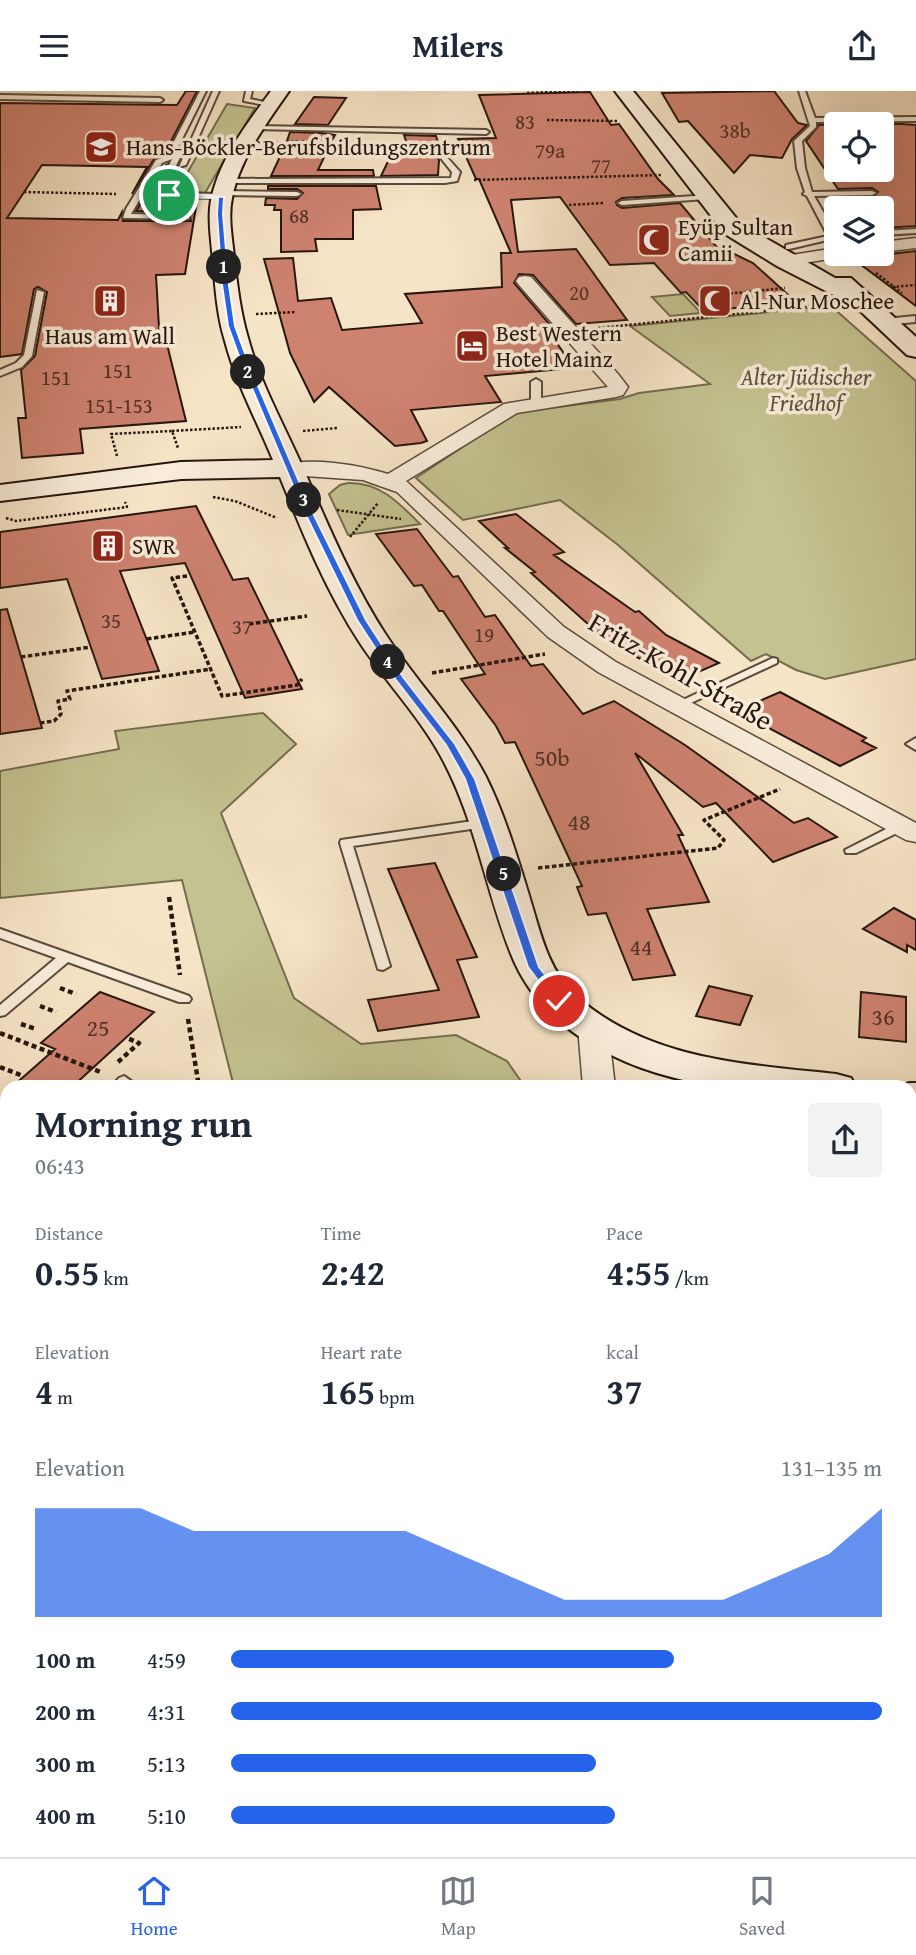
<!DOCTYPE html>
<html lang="en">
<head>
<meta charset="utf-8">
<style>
	body { margin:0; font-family:"Gentium Book Plus",serif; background:#f2f2f3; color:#1f2937; height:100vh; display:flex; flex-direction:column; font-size:26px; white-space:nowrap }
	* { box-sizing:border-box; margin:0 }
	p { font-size:23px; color:#747a83 }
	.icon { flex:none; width:38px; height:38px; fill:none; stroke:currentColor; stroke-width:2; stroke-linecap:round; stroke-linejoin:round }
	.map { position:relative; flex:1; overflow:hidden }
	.sheet { position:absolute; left:0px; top:989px; width:917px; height:779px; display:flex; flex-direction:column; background:#fff; border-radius:21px 21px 0 0; box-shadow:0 7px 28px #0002 }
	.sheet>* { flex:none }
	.controls { position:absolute; left:824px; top:21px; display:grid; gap:14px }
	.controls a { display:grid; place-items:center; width:70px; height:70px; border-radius:7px; background:#fff; box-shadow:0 7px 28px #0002; font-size:35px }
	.pin { position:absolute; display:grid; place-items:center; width:60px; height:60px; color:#fff; margin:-30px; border:4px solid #fff; border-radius:50%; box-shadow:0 2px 7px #0007 }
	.km { position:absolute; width:35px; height:35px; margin:-18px; border-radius:50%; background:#222; color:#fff; font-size:19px; line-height:35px; text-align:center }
	.round { display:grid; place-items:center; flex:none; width:74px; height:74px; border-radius:7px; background:#f2f2f3 }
	.summary { display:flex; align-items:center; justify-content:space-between; height:119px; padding:0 35px }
	h1 { font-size:38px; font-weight:700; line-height:52px }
	.metrics { display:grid; grid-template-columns:repeat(3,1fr); gap:10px; height:119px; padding:7px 35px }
	.metrics div { display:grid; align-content:center }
	.metrics b { font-size:35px; font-weight:700 }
	.metrics small { font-size:19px; font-weight:400 }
	.metrics p { font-size:19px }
	.chart { height:196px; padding:14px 35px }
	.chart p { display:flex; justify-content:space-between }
	.chart svg { width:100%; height:126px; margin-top:7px; fill:#2563eb; opacity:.7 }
	ul { padding:0 35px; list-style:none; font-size:23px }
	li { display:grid; grid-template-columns:112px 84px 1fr; align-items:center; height:52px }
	li i { height:18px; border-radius:9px; background:#2563eb }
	header { display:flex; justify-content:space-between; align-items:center; height:91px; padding:0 35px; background:#fff; font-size:32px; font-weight:700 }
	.dock { display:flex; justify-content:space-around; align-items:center; height:98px; border-top:2px solid #e0e1e3; background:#fff; font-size:19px; color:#747a83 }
	.dock a { display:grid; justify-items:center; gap:4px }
	.dock .selected { color:#2563eb }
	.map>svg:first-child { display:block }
	.green { fill:#c3c290; stroke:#756c4f; stroke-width:2 }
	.building { fill:#ce8270; stroke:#27160e; stroke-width:2 }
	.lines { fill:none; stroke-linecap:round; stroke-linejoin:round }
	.lane-casing { stroke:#5b4a3c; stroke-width:4 }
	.street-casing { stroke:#5b4a3c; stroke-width:3 }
	.secondary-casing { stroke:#27160e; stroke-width:4 }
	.path-far3 { stroke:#27160e; stroke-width:2.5; stroke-dasharray:2.5 2; stroke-linecap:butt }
	.path-far2 { stroke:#27160e; stroke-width:3.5; stroke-dasharray:4.5 2.5; stroke-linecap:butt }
	.path-far1 { stroke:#27160e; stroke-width:4.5; stroke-dasharray:5 3.5; stroke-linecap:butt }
	.path { stroke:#27160e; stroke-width:6; stroke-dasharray:7 4.5; stroke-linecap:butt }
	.lane { fill:#f9edda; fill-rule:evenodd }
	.street { fill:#f9edda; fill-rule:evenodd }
	.secondary { fill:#f9edda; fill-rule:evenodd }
	.route { fill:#2563eb; stroke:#fff; stroke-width:2 }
	.labels { text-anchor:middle; stroke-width:7; stroke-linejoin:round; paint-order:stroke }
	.far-number-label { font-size:21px; fill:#513126 }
	.far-poi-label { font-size:23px; fill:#27160e; stroke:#f9edda; text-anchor:start }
	.far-park-label { font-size:23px; font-style:italic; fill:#5e523c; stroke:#f9edda }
	.number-label { font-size:24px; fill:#513126 }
	.street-label { font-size:28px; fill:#27160e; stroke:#f9edda }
</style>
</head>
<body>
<header><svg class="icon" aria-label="menu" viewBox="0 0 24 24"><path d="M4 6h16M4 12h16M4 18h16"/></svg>Milers<svg class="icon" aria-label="share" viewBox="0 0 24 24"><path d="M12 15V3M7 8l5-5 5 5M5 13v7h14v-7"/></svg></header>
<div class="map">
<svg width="916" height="1766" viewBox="0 0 916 1766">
	<rect width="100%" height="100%" fill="#f6e4c6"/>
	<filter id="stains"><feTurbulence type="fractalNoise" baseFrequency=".00286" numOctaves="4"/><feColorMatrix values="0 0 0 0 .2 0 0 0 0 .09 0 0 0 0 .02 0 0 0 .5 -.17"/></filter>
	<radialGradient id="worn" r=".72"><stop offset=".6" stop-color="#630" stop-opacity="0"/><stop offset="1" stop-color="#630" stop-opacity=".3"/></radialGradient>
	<!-- green -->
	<path class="green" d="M227,13l28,4 -50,85 -20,-1 -7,-3z
		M683,203l18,19 -31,3 -18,-19z
		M831,215l85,75v278l-91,20 -29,-9 -30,-16 -15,7 -133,-116 -58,-45 -97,20 -47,-42 90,-60 13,-6 101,-13 19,-6 71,-9 -80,-58z
		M348,392c32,-1 51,20 72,41l-72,11 -19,-41 11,-9z
		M263,622l33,31 -75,69 73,185 67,46 95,-9 51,26 18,26h-291l-52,-207 -182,18v-127l119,-22 -4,-18z
		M157,1760h697l2,6h-704z"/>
	<!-- building -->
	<path class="building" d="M186,0h11l-33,64 -10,4 -22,35 15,-27 -105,-2 -35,53 111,2 4,-8 1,9h68l-2,-9 -53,-1 31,-47 -12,25v10l42,2 -12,73 -29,1 3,53h4l23,93 -106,8 3,24 -61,5 -4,-40h8l-5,-48 14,-14 12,-64 -9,-5 -4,2 -12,65 -22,3v-254l177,2z
		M774,0l24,32 9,2 -15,14 -10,19 -32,-3 -16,18 -46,-52 -9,1 -17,-29z
		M590,1l21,33 8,-1 39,55 16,16 -52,3 -6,4 1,3 5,3 58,-5 40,48h8l25,12 43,39 -92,9 -18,-19 -5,1 -27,-30 -44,2 -50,-68 -49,3 7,52 58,-3 51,71 -51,4 -43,-49 -14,-1 -5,9 37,43h-6l29,42 -89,8 16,26 -90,8 16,31 -6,2 -26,3 -66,-59 -15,15 -24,-49 -26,-94 29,-1 5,43 33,-3 11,32 80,-7 -17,-29 97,-7 -1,-34h10l-32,-74h-3l-18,-40 38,-1 -17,-43z
		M314,6l32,1 -18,27 -33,-1z
		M836,33v46h46v-46h-28h48l14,1v101l-34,2v-20h-31l-7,-10h28l6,-6 -6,-4 -34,1 -32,-48 13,-16z
		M290,41l32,1 13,2 -4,7 -44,-1z
		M404,44l32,1 3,9 -4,-2 -6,3 10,14 -1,15 -57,1 11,-23h18z
		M283,59l44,1 -9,19h55l1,6h-103z
		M268,95h108l5,23 -28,1v29h-38l2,12 -36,1v-42h-7l1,-5h-10l1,-7 31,1 6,-6 -6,-4h-29z
		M916,160v55l-56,-42 22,-2v-7z
		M196,415l37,74 15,-2 54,111 -57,9 -60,-135 -65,8 39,100 -57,8 -35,-100 -67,9v-56z
		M516,423l48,38 -10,3 81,57 4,-1 27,24 53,28 -39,17 -72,-38 -77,-69 4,-1 -30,-24h3l-29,-27z
		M417,438l36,48 5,-1 27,41 10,-2 36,51 12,-2 40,50 31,-13 71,44 109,78 14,-5 29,19 -64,25 -57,-59 -13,4 -68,-54 48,82h-5l31,67 -62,7 28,66 -42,5 -27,-67 -18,2 -11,-28 5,-1 -67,-144 -10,1 -9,-17 -35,-47 24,-5 -42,-63h-4l-17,-26 -8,1 -38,-52z
		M7,518l35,119 -42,6v-124z
		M780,601l86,46 -4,3 14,7 -36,18 -103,-55z
		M435,772l42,94 -20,3 22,57 -101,14 -10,-31 71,-10 -51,-121z
		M894,817l22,12v30l-9,-5v7l-44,-23z
		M709,895l43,10 -12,29 -44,-9z
		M100,901l54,20 -82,75h-60l43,-38 -14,-6z
		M861,901l45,5v45l-47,-5z"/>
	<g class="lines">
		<defs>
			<path id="lane" d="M200,0h6l-28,56 6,2 -19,40 9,1v3l46,1 3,-3 74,1 4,2 -4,2 -73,-1 -3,3 -64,-1v-4h7l-7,-3 15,-31 -10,4 -31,51 55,1h3v4l-66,-1 3,-9 30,-49 10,-3z
				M213,0h6l-33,74 -7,2z
				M246,0h6l-2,8 23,5 -3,2 -26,-5z
				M799,0h6l10,27 101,-1v4l-100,1v5l-14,14 3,27 7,24 60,-1 4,2 -4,2 -58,1 22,38v4l-47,11h-3v-4l42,-9 -21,-40 -4,-2 2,-2 -8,-24 -3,-27 16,-15z
				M0,4l160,3 3,2 -3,2 -160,-3z
				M256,35l230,4 3,2 -3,2 -232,-5z
				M246,52l101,2 4,2 -4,2 -103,-3z
				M436,54l24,27 -3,9 -12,2h-217l-4,-2 4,-2 223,-1 1,-6 -20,-25z
				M709,104v4h-3l-84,6 -4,-2 4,-2z
				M916,138v4l-34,2v-4z
				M37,199l7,2 -12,64 -10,11 -22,9v-6l16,-7 8,-8z
				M915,225v6l-30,3 -4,-3 4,-3z
				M536,288l5,3v21l-5,3 -5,-3v-21z
				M773,567l4,1v4l-97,45h-8l-2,-2z
				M916,647v12l-10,-6z
				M487,728l6,4 -1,3 -139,20 37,120 -7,4 -5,-1 -38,-126 1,-3z
				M900,731l6,4 -1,3 -49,24h-10l-1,-3z
				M0,838l189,67 2,3 -2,3h-10l-111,-40 -63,53 -5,1v-11l56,-47 -56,-20z
				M124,985l7,5 -4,6h-16l8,-9z
				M7,1094v14l-7,3v-14z"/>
			<path id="street" d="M916,147v10l-34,4v-10z
				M836,157v6h8l-2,3 -57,9 -9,-5 9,-5z
				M525,185l6,1 87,97 10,13 -5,8 -7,2 -99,16 -111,68 158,146 52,35 300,161v19l-10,-2 -308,-168 -50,-35 -151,-145 -34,-12 -73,-5 -7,-2 -3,-4 3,-4c29,-8 77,0 105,9l116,-70 104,-17 -89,-102 -3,-4 3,-4z
				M593,926l11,3 4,7 7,60h-32l-5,-60 4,-7z
				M0,1170l7,2v25l-7,-2z
				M7,1490v41l-7,2v-41z
				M910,1503l6,1v34l-6,-1z
				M854,1760h46l2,6h-46z"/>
			<path id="secondary" d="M271,0h18c-23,33 -49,67 -57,107 -4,19 0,39 2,58 3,27 6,55 14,82 12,45 36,87 55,130 25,57 49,115 83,167 32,49 73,90 100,142 18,36 30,76 42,115 11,35 19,78 48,104 72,64 168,68 260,78l15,4 5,9c-43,0 -89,4 -132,0 -85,-10 -180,-49 -213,-133 -25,-63 -35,-130 -66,-190 -22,-44 -58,-80 -85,-121 -34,-52 -57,-109 -80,-166l-99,2 -181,22v-16l181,-23 92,-2c-16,-39 -37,-77 -48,-119 -9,-29 -10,-60 -13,-90 -2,-22 -5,-42 2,-63 11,-36 35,-67 57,-97z
				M615,0h18l108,133 94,54h16l65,59v20l-9,-2 -52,-49 -78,-40 -52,-32z
				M910,992h6v26h-6v-22h-15z"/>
		</defs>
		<!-- lane casing -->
		<use href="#lane" class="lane-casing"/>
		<!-- street casing -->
		<use href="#street" class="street-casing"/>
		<!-- secondary casing -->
		<use href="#secondary" class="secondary-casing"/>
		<!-- path-far3 -->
		<path class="path-far3" d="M527,2l51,-2
			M547,29l72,1
			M474,89l187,-5
			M24,101l92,2
			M569,114l35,-2
			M876,182l26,20
			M892,196l24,-2
			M726,203l59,-6
			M256,223l40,-2
			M598,237l218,-22
			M172,340l69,-4
			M303,340l34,-3
			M117,365l-6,-22 61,-3 6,17
			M213,406l22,4 42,17
			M337,419l64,9
			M6,427l10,3 111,-14 -2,-5
			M350,446l28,-34"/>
		<!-- path-far2 -->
		<path class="path-far2" d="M187,485l-15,2 50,118 75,-11 5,-6
			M249,533l58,-8
			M147,548l48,-7
			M21,566l70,-10
			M432,582l113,-19
			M40,632l14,-2 7,-7 -3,-13 12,-2 -3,-8 144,-22
			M538,777l180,-20 6,-8 -20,-20 76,-31"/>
		<!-- path-far1 -->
		<path class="path-far1" d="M169,806l11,78
			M60,897l16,6
			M40,915l16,6
			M188,928l11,68
			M21,933l15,5
			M0,942l103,40
			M118,971l21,-19 -12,-5
			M0,976l23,9
			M0,1140l7,3
			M910,1151l6,2
			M910,1188l6,12"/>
		<!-- path -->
		<path class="path" d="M910,1310l6,-4
			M910,1322h6
			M0,1375l7,3
			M910,1466l6,1"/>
		<!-- lane -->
		<use href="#lane" class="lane"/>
		<!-- street -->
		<use href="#street" class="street"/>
		<!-- secondary -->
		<use href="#secondary" class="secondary"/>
	</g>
	<!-- route -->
	<path class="route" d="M169,102l55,4 -1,17 6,71 6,41 15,41 60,140 56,113 37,57 52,67 20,35 64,188 25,32v4h-9l-27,-36 -63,-188 -19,-34 -50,-65 -39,-60 -55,-113 -59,-140 -15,-41 -6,-41 -5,-71 1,-16 -51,-1z"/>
	<!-- icons -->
	<defs>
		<symbol id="school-square" viewBox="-11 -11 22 22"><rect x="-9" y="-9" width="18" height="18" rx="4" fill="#8f2418" stroke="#f9edda"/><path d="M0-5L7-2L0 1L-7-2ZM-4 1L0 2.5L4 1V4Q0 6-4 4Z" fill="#fff"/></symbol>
		<symbol id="mosque-square" viewBox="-11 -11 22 22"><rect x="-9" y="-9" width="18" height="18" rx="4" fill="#8f2418" stroke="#f9edda"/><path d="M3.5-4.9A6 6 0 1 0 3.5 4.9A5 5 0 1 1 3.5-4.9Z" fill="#fff"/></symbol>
		<symbol id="building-square" viewBox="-11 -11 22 22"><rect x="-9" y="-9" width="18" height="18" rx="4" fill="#8f2418" stroke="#f9edda"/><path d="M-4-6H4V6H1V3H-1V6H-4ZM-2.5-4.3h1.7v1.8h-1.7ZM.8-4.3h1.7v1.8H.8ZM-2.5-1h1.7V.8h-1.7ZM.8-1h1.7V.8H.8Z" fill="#fff"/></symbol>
		<symbol id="hotel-square" viewBox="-11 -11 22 22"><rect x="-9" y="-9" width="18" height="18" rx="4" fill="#8f2418" stroke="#f9edda"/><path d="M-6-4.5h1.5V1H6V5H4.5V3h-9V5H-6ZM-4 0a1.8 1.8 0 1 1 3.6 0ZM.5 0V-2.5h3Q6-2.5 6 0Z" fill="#fff"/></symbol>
	</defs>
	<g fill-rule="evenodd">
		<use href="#school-square" x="82" y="37" width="38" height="38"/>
		<use href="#mosque-square" x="635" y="130" width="38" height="38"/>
		<use href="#building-square" x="91" y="191" width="38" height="38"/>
		<use href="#mosque-square" x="696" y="191" width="38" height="38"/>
		<use href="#hotel-square" x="453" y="236" width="38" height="38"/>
		<use href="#building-square" x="89" y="436" width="38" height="38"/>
	</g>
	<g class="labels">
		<!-- far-number labels -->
		<g class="far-number-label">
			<text x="525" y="38">83</text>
			<text x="735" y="47">38b</text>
			<text x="550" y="67">79a</text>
			<text x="601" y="82">77</text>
			<text x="299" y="132">68</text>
			<text x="579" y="209">20</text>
			<text x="118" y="287">151</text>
			<text x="56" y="294">151</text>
			<text x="119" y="322">151-153</text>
			<text x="111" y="537">35</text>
			<text x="242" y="543">37</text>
			<text x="484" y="551">19</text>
		</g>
		<!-- far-poi labels -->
		<g class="far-poi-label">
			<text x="126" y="64">Hans-Böckler-Berufsbildungszentrum</text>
			<text x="678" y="144">Eyüp Sultan<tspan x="678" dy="26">Camii</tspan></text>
			<text x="740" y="218">Al-Nur Moschee</text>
			<text x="496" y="250">Best Western<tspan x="496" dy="26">Hotel Mainz</tspan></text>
			<text x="110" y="253" text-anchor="middle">Haus am Wall</text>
			<text x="132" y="463">SWR</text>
		</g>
		<!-- far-park labels -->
		<g class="far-park-label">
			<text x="806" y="294">Alter Jüdischer<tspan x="806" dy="26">Friedhof</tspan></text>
		</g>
		<!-- number labels -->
		<g class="number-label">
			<text x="552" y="675">50b</text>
			<text x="579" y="739">48</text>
			<text x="641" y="864">44</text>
			<text x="883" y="934">36</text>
			<text x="98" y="945">25</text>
		</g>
		<!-- street labels -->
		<g class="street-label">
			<text transform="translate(681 580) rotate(30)" y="10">Fritz-Kohl-Straße</text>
		</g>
	</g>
	<rect width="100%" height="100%" filter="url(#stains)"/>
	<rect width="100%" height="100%" fill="url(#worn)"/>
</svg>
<div class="controls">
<a><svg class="icon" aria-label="locate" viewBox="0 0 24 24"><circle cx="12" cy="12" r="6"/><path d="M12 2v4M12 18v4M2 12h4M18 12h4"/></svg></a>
<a><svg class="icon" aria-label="layers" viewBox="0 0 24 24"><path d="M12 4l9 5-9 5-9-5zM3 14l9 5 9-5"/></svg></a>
</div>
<div class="pin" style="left:169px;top:104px;background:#1e9e55"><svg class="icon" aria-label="arrive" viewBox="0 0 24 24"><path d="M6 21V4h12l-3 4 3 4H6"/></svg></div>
<div class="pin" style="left:559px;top:910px;background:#d93025"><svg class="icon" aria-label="check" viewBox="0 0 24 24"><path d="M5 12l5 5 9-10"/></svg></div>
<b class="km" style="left:224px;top:176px">1</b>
<b class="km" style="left:248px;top:281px">2</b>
<b class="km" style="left:304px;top:409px">3</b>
<b class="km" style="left:388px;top:571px">4</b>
<b class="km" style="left:504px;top:783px">5</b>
<section class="sheet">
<div class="summary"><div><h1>Morning run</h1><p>06:43</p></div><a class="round"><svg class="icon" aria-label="share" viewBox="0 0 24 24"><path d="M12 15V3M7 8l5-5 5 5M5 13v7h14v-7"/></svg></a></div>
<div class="metrics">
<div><p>Distance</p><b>0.55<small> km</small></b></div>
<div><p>Time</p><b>2:42</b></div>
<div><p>Pace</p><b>4:55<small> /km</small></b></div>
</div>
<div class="metrics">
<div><p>Elevation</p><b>4<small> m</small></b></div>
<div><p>Heart rate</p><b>165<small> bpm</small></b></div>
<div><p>kcal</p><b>37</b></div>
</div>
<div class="chart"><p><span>Elevation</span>131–135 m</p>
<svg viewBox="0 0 160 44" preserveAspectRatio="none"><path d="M0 44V6L10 6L20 6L30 14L40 14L50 14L60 14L70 14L80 22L90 30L100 38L110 38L120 38L130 38L140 30L150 22L160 6V44z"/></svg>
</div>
<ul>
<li><b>100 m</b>4:59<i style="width:68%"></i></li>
<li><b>200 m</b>4:31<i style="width:100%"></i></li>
<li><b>300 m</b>5:13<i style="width:56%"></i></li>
<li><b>400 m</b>5:10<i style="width:59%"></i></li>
</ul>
</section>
</div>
<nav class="dock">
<a class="selected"><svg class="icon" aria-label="home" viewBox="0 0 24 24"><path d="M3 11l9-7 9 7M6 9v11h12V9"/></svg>Home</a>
<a><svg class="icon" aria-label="map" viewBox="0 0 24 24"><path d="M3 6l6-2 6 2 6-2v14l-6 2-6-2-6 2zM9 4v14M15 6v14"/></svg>Map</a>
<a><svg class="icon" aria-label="saved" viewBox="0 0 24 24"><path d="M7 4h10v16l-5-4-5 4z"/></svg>Saved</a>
</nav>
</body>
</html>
